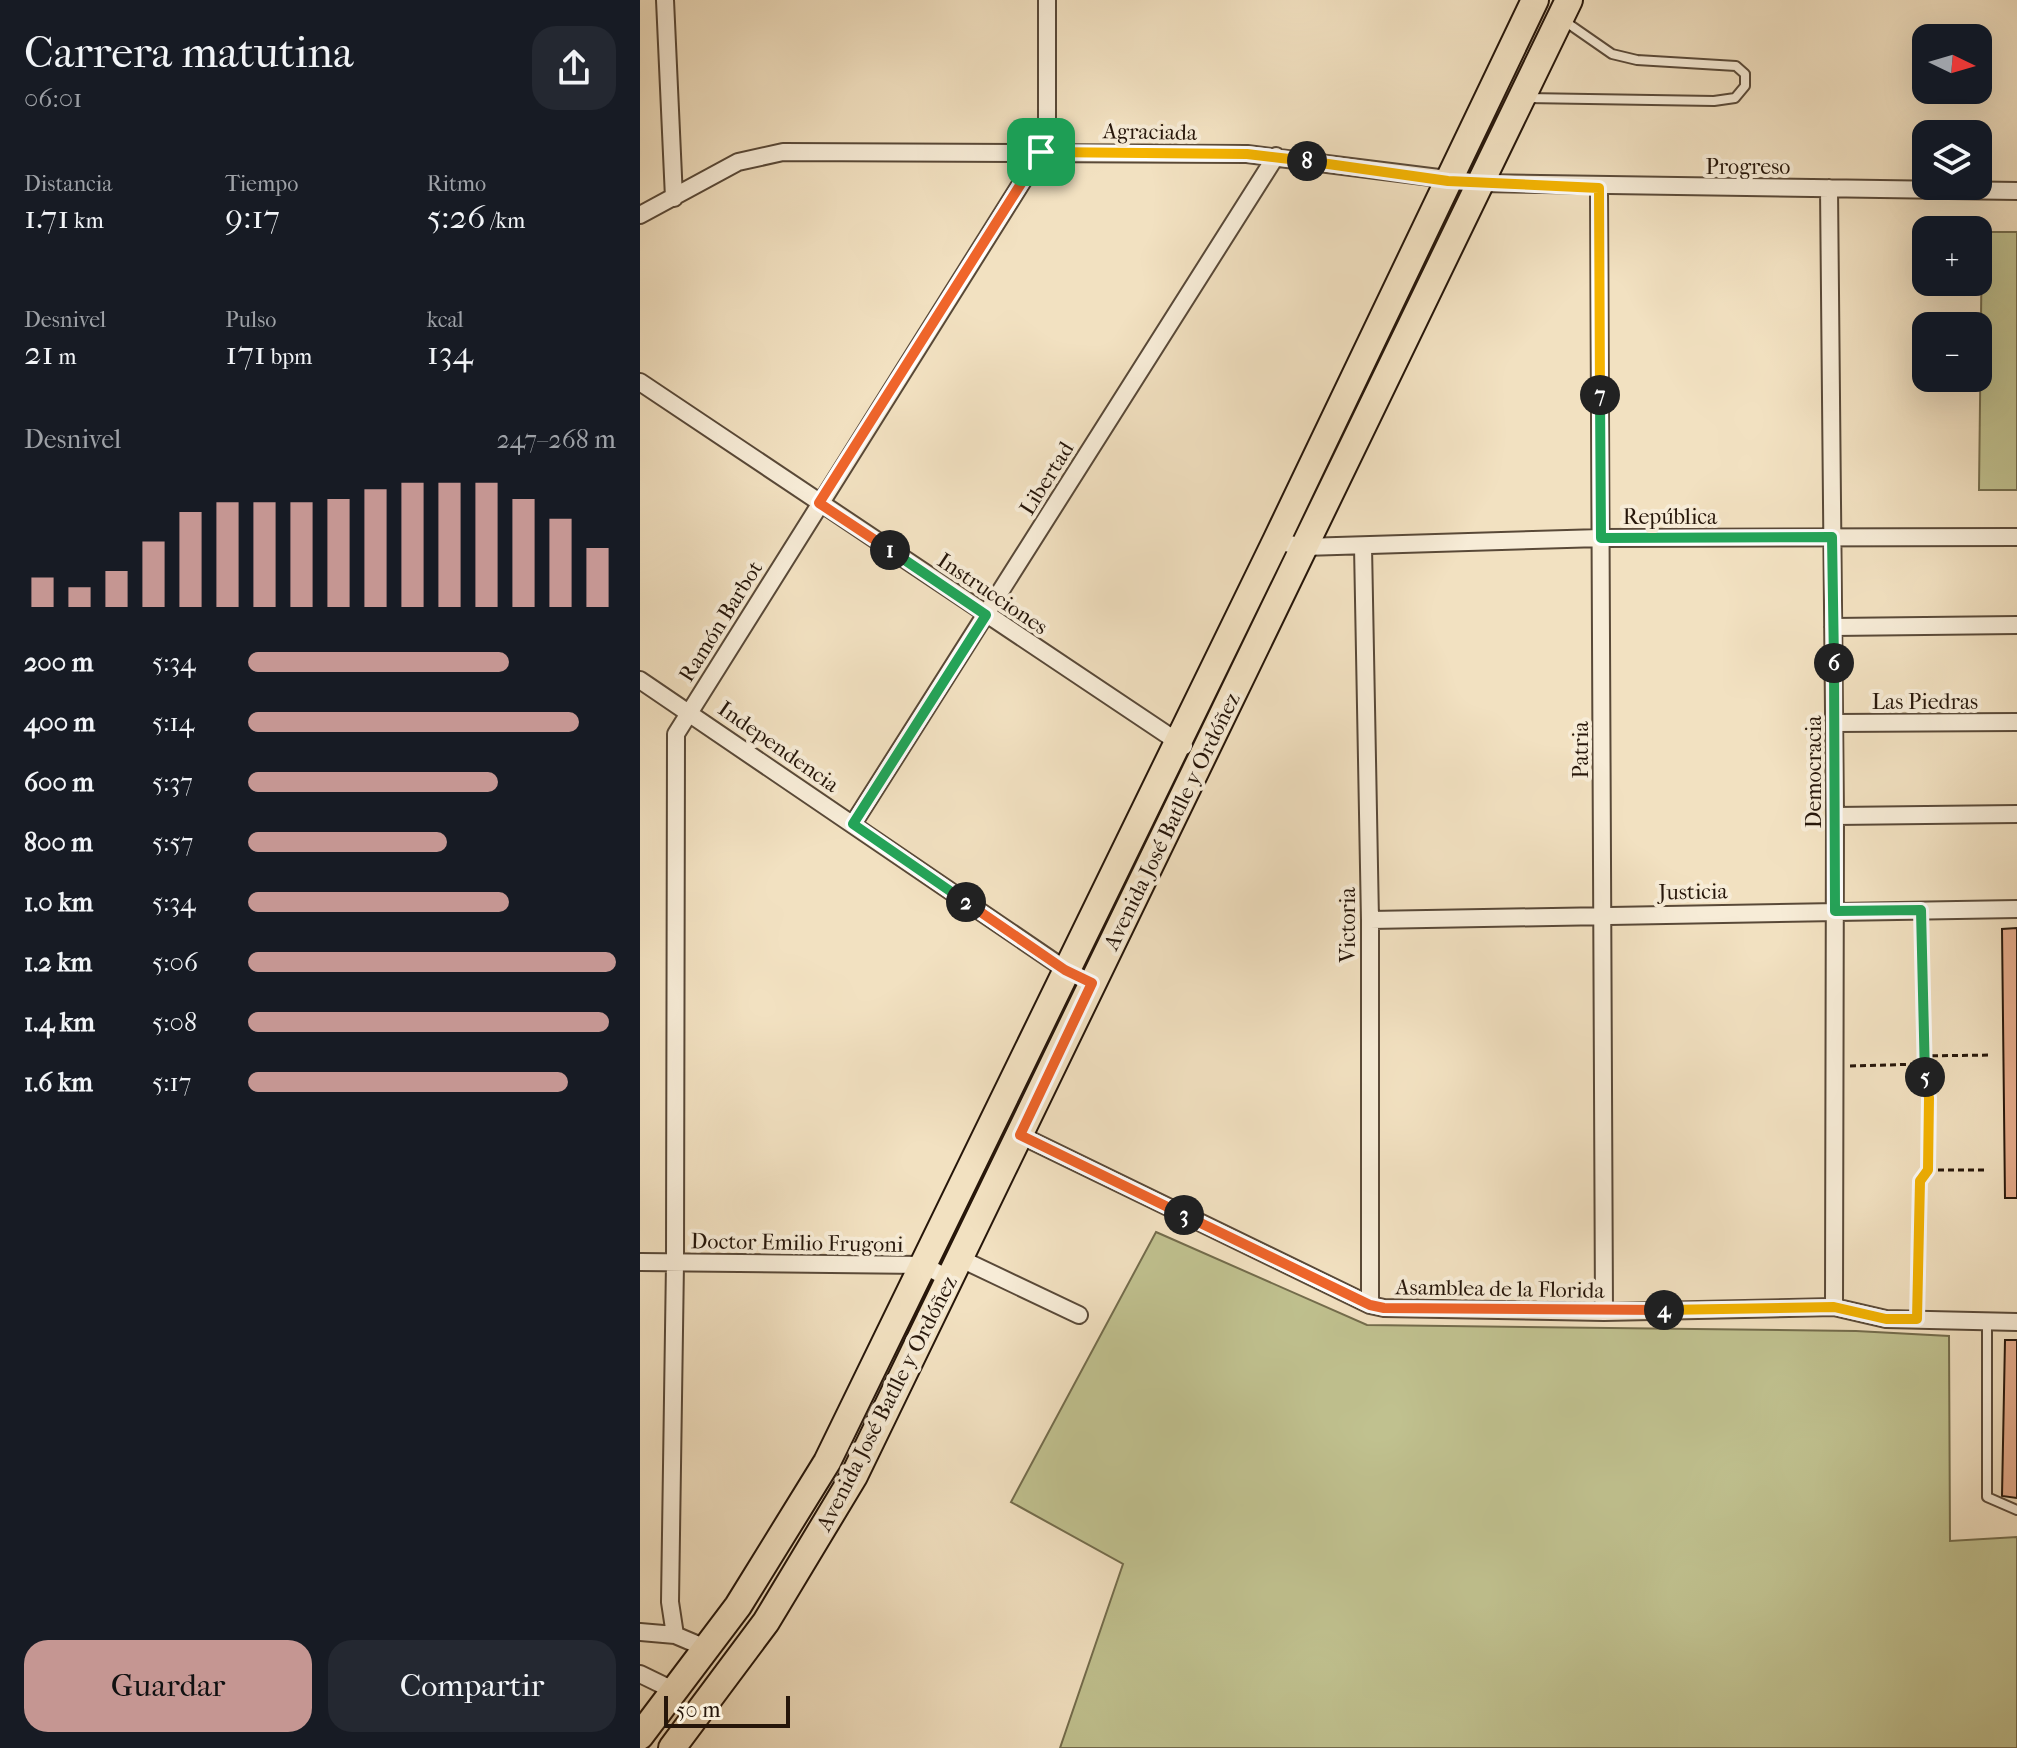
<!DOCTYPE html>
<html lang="es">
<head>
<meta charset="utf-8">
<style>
	body { margin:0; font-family:"IM FELL French Canon",serif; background:#242831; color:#f1f3f6; height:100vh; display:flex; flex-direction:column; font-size:30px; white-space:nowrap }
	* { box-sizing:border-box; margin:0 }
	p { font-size:26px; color:#9ea1a6 }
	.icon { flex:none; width:44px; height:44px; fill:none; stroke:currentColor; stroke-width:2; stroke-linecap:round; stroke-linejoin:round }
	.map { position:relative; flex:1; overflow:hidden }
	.panel { display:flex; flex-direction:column; background:#171b24; width:640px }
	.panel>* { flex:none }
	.needle { width:52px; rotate:95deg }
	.tools { position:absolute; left:1272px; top:24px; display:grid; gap:16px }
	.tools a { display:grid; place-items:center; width:80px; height:80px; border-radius:16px; background:#171b24; box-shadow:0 8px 32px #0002; font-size:40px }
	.scale { position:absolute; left:24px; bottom:20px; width:126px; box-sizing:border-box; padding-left:8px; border:4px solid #26160a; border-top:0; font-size:22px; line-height:28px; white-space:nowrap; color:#26160a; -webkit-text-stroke:6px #f7ecd7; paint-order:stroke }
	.pin { position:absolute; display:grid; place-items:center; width:68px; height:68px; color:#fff; margin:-34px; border-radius:16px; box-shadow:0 4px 12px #0006 }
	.km { position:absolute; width:40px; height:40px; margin:-20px; border-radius:50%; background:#222; color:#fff; font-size:22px; line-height:40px; text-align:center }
	.round { display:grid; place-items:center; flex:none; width:84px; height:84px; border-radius:24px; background:#242831 }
	.headline { display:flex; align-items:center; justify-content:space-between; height:136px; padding:0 24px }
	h1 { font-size:44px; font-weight:600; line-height:60px }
	.figures { display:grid; grid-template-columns:repeat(3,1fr); gap:12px; height:136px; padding:8px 24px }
	.figures div { display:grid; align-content:center }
	.figures b { font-size:34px; font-weight:600 }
	.figures small { font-size:22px; font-weight:400 }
	.figures p { font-size:22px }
	.chart { height:224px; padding:16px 24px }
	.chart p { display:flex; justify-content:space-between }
	.chart svg { width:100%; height:144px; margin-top:8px; stroke:#c59692; stroke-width:6 }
	.action { display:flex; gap:16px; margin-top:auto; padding:16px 24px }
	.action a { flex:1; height:92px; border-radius:24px; background:#c59692; color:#111; font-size:32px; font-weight:600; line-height:92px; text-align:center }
	.action a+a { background:#242831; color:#f1f3f6 }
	ul { padding:0 24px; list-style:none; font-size:26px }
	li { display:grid; grid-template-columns:128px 96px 1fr; align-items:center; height:60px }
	li i { height:20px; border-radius:10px; background:#c59692 }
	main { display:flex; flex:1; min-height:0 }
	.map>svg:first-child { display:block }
	.green { fill:#c0c18f; stroke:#736c4c; stroke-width:2 }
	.building { fill:#e7ac8c; stroke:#26160a; stroke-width:2 }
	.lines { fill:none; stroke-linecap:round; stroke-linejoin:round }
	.service-casing { stroke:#594938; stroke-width:12 }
	.minor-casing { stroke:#594938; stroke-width:20 }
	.primary-casing { stroke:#26160a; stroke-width:30 }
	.path { stroke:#26160a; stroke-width:3; stroke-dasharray:6 4; stroke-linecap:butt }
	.service { stroke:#f7ecd7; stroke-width:8 }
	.minor { stroke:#f7ecd7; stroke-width:16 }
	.primary { stroke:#f2e1c1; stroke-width:26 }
	.split-1-casing { stroke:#fff; stroke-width:16 }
	.split-2-casing { stroke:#fff; stroke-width:16 }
	.split-3-casing { stroke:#fff; stroke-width:16 }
	.split-4-casing { stroke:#fff; stroke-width:16 }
	.split-5-casing { stroke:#fff; stroke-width:16 }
	.split-6-casing { stroke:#fff; stroke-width:16 }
	.split-7-casing { stroke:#fff; stroke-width:16 }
	.split-8-casing { stroke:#fff; stroke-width:16 }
	.split-9-casing { stroke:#fff; stroke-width:16 }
	.split-1 { stroke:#f0652b; stroke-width:10 }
	.split-2 { stroke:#22a559; stroke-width:10 }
	.split-3 { stroke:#f0652b; stroke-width:10 }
	.split-4 { stroke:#f0652b; stroke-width:10 }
	.split-5 { stroke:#f5b400; stroke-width:10 }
	.split-6 { stroke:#22a559; stroke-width:10 }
	.split-7 { stroke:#22a559; stroke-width:10 }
	.split-8 { stroke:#f5b400; stroke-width:10 }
	.split-9 { stroke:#f5b400; stroke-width:10 }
	.labels { text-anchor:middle; stroke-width:8; stroke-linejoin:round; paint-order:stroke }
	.street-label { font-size:22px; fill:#26160a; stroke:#f7ecd7 }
</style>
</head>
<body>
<main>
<section class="panel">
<div class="headline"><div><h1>Carrera matutina</h1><p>06:01</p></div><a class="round"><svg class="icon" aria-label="share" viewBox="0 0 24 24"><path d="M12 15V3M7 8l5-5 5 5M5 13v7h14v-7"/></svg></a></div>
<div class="figures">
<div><p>Distancia</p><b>1.71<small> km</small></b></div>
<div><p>Tiempo</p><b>9:17</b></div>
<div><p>Ritmo</p><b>5:26<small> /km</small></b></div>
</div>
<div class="figures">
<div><p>Desnivel</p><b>21<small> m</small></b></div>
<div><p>Pulso</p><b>171<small> bpm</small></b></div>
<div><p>kcal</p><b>134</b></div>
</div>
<div class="chart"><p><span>Desnivel</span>247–268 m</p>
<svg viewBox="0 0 160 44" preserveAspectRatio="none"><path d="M5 44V35M15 44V38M25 44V33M35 44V24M45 44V15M55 44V12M65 44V12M75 44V12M85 44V11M95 44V8M105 44V6M115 44V6M125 44V6M135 44V11M145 44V17M155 44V26"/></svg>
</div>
<ul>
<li><b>200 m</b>5:34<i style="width:71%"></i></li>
<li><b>400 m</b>5:14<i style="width:90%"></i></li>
<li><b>600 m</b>5:37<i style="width:68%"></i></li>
<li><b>800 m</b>5:57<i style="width:54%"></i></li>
<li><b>1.0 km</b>5:34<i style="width:71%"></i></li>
<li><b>1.2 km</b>5:06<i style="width:100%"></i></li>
<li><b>1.4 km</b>5:08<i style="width:98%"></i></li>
<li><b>1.6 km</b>5:17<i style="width:87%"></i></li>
</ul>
<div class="action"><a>Guardar</a><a>Compartir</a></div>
</section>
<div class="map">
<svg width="1377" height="1748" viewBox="0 0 1377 1748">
	<rect width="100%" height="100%" fill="#f2e1c1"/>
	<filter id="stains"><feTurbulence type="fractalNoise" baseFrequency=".0025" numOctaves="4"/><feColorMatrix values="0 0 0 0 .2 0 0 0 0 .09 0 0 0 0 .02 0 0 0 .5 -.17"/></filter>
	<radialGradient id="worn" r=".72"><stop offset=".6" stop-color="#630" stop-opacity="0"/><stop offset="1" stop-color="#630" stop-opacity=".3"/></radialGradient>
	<!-- green -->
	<path class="green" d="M1342,232h35v258h-38z
		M516,1232l211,93 489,6 93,5 1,205 67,-4v211h-957l63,-184 -112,-62z"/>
	<!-- building -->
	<path class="building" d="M1377,928v270h-12l-3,-269z
		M1365,1340h12v158l-15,-2z"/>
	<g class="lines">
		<defs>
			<path id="service" d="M886,98l188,3 21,-3 10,-12v-12l-9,-8 -99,-6 -25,-6 -49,-34
				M1347,1321v176l30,13"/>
			<path id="minor" d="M25,0l9,198
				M959,188l5,1124
				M1189,188l6,628 -1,491
				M0,215l98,-53 45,-10 464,2 232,29 538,8
				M0,382l544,364
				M636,541l28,6 297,-9 416,-1
				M723,546l7,374v385
				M1193,627l184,-2
				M0,680l432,294
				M1194,723l183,-1
				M1195,816l182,-2
				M213,824l423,-668
				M730,920l647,-11
				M380,1135l350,170 14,3 220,4 230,-5 52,12 131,3
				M319,1258l120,57
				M0,1262l283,3 27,14
				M0,1632l35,3
				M68,1649l-33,-14 -5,-33 5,-339 1,-529 365,-582 6,-19v-133
				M0,1674l35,17"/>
			<path id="primary" d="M0,1736l98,-130 89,-144 449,-921 259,-541
				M32,1748l94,-126 88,-146 715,-1476"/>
		</defs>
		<!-- service casing -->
		<use href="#service" class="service-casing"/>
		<!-- minor casing -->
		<use href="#minor" class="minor-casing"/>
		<!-- primary casing -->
		<use href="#primary" class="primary-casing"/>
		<!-- path -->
		<path class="path" d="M1282,1056l69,-1
			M1210,1066l72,-2
			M1288,1170h58
			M1278,1303l2,-122 8,-11 1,-72 -7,-34 -1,-138"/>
		<!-- service -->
		<use href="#service" class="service"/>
		<!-- minor -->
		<use href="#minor" class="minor"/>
		<!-- primary -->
		<use href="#primary" class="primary"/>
	</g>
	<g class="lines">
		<defs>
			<path id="split-1" d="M250,550l-71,-47 222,-351"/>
			<path id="split-2" d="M250,550l96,65 -133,209 113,78"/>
			<path id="split-3" d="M326,902l99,68 27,13 -72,152 164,80"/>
			<path id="split-4" d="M544,1215l186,90 14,3 280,2"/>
			<path id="split-5" d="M1024,1310l170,-3 52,12h31l3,-138 8,-11 1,-72 -4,-21"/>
			<path id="split-6" d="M1194,663l1,248 86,-1 4,167"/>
			<path id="split-7" d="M960,395l1,143 231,-1 2,126"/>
			<path id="split-8" d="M667,161l141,20 151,7 1,207"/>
			<path id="split-9" d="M401,152l206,2 60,7"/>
		</defs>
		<!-- split-1 casing -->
		<use href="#split-1" class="split-1-casing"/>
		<!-- split-2 casing -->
		<use href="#split-2" class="split-2-casing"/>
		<!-- split-3 casing -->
		<use href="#split-3" class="split-3-casing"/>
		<!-- split-4 casing -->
		<use href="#split-4" class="split-4-casing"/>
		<!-- split-5 casing -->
		<use href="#split-5" class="split-5-casing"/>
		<!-- split-6 casing -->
		<use href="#split-6" class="split-6-casing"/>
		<!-- split-7 casing -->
		<use href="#split-7" class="split-7-casing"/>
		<!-- split-8 casing -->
		<use href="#split-8" class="split-8-casing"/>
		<!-- split-9 casing -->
		<use href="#split-9" class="split-9-casing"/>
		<!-- split-1 -->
		<use href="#split-1" class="split-1"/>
		<!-- split-2 -->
		<use href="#split-2" class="split-2"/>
		<!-- split-3 -->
		<use href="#split-3" class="split-3"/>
		<!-- split-4 -->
		<use href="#split-4" class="split-4"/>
		<!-- split-5 -->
		<use href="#split-5" class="split-5"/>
		<!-- split-6 -->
		<use href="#split-6" class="split-6"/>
		<!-- split-7 -->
		<use href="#split-7" class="split-7"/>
		<!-- split-8 -->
		<use href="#split-8" class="split-8"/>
		<!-- split-9 -->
		<use href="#split-9" class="split-9"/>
	</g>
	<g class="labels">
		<!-- street labels -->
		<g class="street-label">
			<text transform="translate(510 131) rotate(1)" y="8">Agraciada</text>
			<text x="1108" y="174">Progreso</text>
			<text transform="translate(406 478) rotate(-58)" y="8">Libertad</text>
			<text x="1030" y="524">República</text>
			<text transform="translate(353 593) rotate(34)" y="8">Instrucciones</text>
			<text transform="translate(80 621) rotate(-58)" y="8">Ramón Barbot</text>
			<text x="1285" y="709">Las Piedras</text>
			<text transform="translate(139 746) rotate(35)" y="8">Independencia</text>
			<text transform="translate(940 750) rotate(-90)" y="8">Patria</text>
			<text transform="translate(1173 772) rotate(-90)" y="8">Democracia</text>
			<text transform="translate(531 821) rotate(-64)" y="8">Avenida José Batlle y Ordóñez</text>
			<text transform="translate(1053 891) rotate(-1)" y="8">Justicia</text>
			<text transform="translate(707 925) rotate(-90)" y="8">Victoria</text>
			<text transform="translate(157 1242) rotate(1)" y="8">Doctor Emilio Frugoni</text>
			<text transform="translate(860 1288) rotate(1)" y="8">Asamblea de la Florida</text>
			<text transform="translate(246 1403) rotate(-63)" y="8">Avenida José Batlle y Ordóñez</text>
		</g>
	</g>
	<rect width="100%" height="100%" filter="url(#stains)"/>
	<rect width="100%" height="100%" fill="url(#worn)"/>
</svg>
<div class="tools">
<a><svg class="needle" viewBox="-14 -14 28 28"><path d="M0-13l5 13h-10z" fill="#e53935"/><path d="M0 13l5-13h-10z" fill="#9ea1a6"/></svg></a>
<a><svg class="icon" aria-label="layers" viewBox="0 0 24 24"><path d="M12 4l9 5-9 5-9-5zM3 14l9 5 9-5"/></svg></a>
<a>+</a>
<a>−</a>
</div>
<div class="scale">50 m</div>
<div class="pin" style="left:401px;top:152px;background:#1e9e55"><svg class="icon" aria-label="arrive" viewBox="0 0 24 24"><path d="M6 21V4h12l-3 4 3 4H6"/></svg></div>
<b class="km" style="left:250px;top:550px">1</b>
<b class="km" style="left:326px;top:902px">2</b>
<b class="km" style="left:544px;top:1215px">3</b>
<b class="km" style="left:1024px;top:1310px">4</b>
<b class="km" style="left:1285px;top:1077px">5</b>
<b class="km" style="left:1194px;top:663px">6</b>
<b class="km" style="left:960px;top:395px">7</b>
<b class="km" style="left:667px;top:161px">8</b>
</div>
</main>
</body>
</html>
